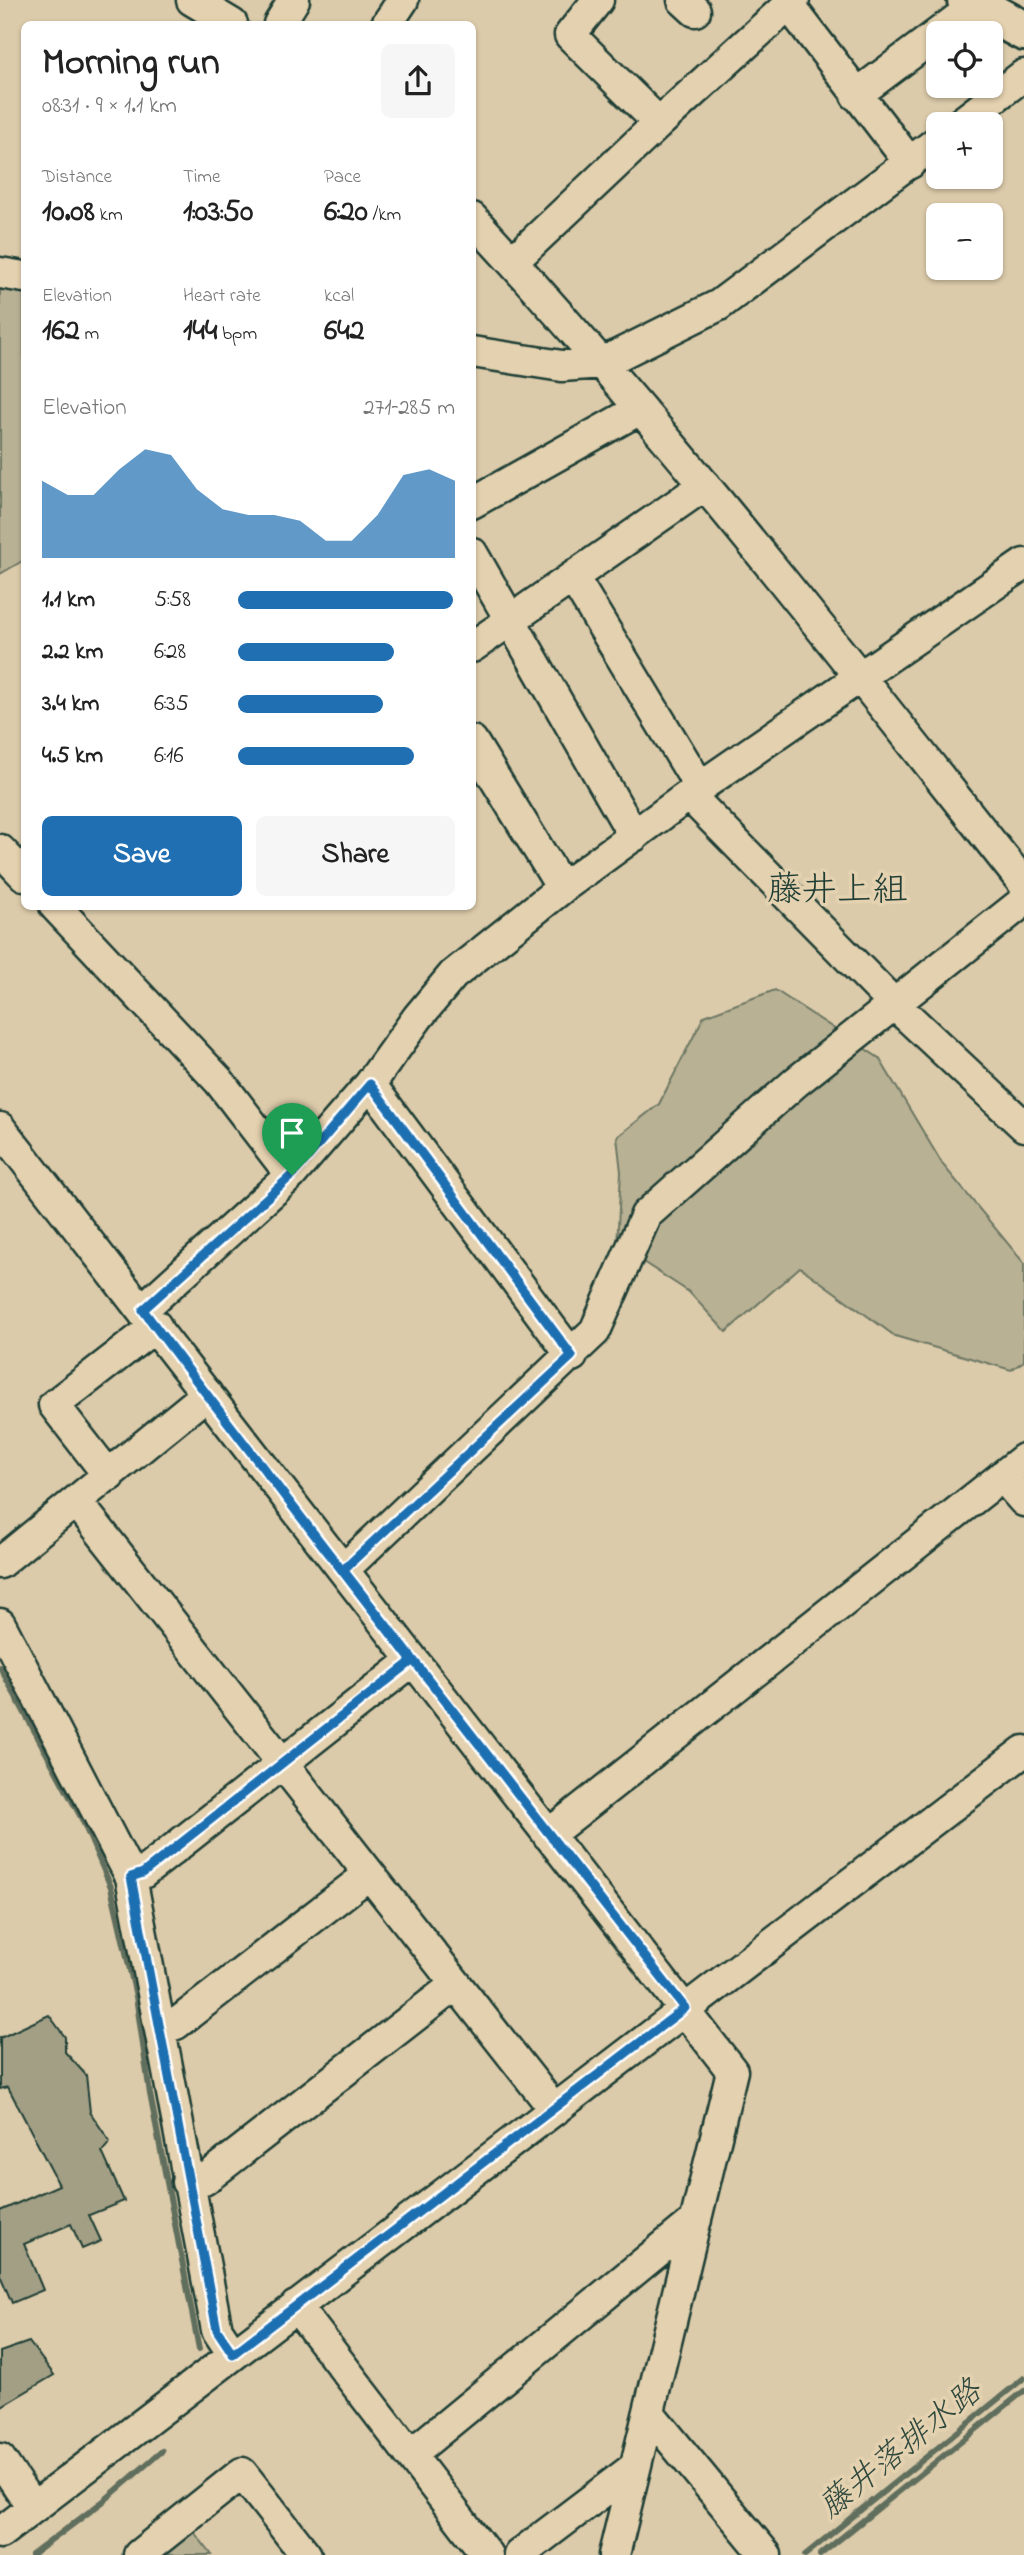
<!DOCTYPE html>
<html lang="en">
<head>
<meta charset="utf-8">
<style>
	body { margin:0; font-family:"Indie Flower","Klee One",sans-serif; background:#f6f6f6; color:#222; height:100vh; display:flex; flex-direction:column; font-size:26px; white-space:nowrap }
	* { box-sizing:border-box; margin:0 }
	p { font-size:23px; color:#767676 }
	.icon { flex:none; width:38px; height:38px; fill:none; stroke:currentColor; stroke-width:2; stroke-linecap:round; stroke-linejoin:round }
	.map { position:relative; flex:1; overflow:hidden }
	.sheet { position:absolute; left:21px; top:21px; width:455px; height:889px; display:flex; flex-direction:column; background:#fff; border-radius:10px; box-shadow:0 2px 5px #0004 }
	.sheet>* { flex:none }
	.tools { position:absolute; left:926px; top:21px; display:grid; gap:14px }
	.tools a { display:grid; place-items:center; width:77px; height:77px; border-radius:10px; background:#fff; box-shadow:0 2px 5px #0004; font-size:35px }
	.pin { position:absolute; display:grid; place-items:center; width:60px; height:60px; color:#fff; margin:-72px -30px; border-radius:50% 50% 50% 0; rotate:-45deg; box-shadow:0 0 7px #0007 }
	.pin .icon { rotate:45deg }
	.round { display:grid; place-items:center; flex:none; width:74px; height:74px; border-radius:10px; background:#f6f6f6 }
	.overview { display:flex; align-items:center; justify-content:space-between; height:119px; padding:0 21px }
	h1 { font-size:38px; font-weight:700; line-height:52px }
	.figures { display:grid; grid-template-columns:repeat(3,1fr); gap:10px; height:119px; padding:7px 21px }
	.figures div { display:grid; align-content:center }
	.figures b { font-size:30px; font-weight:700 }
	.figures small { font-size:19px; font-weight:400 }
	.figures p { font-size:19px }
	.chart { height:196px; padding:14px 21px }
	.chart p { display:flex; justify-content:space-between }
	.chart svg { width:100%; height:126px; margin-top:7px; fill:#1f6fb2; opacity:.7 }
	.cta { display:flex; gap:14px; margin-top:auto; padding:14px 21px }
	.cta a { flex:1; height:80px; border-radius:10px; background:#1f6fb2; color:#fff; font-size:28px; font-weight:700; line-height:80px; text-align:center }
	.cta a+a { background:#f6f6f6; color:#222 }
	ul { padding:0 21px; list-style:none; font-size:23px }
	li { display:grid; grid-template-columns:112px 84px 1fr; align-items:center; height:52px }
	li i { height:18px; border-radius:9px; background:#1f6fb2 }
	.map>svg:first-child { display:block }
	.green { fill:#b9b194; stroke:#6c7764; stroke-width:2 }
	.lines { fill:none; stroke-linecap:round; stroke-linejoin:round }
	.stream { stroke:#606e5d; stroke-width:6 }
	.building { fill:#a29f85; stroke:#1f3d34; stroke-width:2 }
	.minor-casing { stroke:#1f3d34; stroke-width:35 }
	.major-casing { stroke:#1f3d34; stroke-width:44 }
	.minor { stroke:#e4d1af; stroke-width:30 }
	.major { stroke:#e4d1af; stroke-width:38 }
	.route-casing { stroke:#fff; stroke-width:14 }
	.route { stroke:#1f6fb2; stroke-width:9 }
	.labels { text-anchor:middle; stroke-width:7; stroke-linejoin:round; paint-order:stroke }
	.water-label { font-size:33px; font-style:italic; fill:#2f493e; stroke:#e4d1af }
	.quarter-label { font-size:35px; fill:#1f3d34; stroke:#e4d1af }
</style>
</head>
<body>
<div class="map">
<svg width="1024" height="2555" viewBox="0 0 1024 2555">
	<rect width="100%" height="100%" fill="#dccbaa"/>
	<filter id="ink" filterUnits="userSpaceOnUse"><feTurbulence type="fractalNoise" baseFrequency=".0143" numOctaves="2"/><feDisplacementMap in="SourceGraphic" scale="14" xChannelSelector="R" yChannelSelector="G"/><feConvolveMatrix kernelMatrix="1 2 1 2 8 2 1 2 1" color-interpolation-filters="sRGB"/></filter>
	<g filter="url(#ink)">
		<!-- green -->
		<path class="green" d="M0,286l24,5v269l-24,14z
			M775,990l104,68 64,107 81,98v98l-13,9 -116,-34 -95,-69 -74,65 -37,-40 -72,-47 4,-73 -4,-35 42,-33 45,-88z
			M190,2527l22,28h-57z"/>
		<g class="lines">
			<!-- stream -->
			<path class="stream" d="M0,1667l82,152 29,68 25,109 14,98 49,255
				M32,2555l73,-55 57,-49
				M805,2555l219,-177
				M820,2555l204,-164"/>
		</g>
		<!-- building -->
		<path class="building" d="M49,2015l16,22v15l21,23 4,37 20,30 -8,10 22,49 -35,14 12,26 -19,8 -11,-25 -47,20 19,46 -31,13 -12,-28v-64l59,-26 -51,-98 -8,2v-51z
			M29,2342l25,33 -54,32v-55z"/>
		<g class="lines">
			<defs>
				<path id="minor" d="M192,0l40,24
					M598,0l-28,35 89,88 135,-123
					M683,0l12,11
					M789,5l121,158
					M279,24l15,-24
					M387,24l16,-24
					M856,95l108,-81 8,-12
					M960,124l64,-49
					M472,218c196,212 373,440 552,666
					M512,262l147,-139
					M0,273l24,4
					M472,352l90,14 40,-3 117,-58 219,-164
					M472,503l168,-94
					M472,553l162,283
					M573,577l127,210
					M472,647l233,-162
					M689,795l205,209 130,122
					M0,850l24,25
					M562,888l138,-101 324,-223
					M55,906l164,175 72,94
					M370,1084l202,272
					M0,1128l732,943 -118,484
					M143,1309l148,-134 79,-91 48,-67 35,-42 109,-87 -90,-147
					M109,1476l-55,-71 102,-79
					M1002,1476l22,25
					M77,1502l478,608
					M0,1563l207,-169
					M343,1570l252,-239 51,-116 150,-133 228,-181
					M0,1624l131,253 86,453 16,24
					M548,1835l476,-376
					M131,1877l12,-4 269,-212
					M161,2029l15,-5 192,-149
					M187,2182l17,-2 251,-195
					M296,2306l191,249
					M649,2413l117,142
					M410,2455l286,-235
					M0,2459l33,49
					M0,2533l1024,-782
					M139,2555l103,-82 64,82
					M519,2555l116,-88"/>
				<path id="major" d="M967,0l57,31"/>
			</defs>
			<!-- minor casing -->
			<use href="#minor" class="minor-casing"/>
			<!-- major casing -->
			<use href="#major" class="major-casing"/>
			<!-- minor -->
			<use href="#minor" class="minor"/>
			<!-- major -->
			<use href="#major" class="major"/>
		</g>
	</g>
	<g class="lines" filter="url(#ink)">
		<defs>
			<path id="route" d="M292,1175l-149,135c88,118 179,234 269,351l-269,212 -12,4 86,453 16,24 452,-346 -342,-438 229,-214 -202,-272 -78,91"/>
		</defs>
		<!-- route casing -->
		<use href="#route" class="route-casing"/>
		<!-- route -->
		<use href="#route" class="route"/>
	</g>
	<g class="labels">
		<!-- water labels -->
		<g class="water-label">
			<text transform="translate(899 2447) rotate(-39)" y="12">藤井落排水路</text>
		</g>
		<!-- quarter labels -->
		<g class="quarter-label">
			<text x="837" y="900">藤井上組</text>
		</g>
	</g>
</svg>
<div class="tools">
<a><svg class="icon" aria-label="locate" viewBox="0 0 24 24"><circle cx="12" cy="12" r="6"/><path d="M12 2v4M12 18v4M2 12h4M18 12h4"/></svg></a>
<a>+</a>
<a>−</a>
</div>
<div class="pin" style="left:292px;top:1175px;background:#1e9e55"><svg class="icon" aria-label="arrive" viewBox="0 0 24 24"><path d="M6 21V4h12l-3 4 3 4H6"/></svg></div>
<section class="sheet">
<div class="overview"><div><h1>Morning run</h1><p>08:31 · 9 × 1.1 km</p></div><a class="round"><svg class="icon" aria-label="share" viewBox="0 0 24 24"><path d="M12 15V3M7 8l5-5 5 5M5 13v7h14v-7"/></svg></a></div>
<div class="figures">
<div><p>Distance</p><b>10.08<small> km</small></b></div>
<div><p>Time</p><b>1:03:50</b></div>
<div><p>Pace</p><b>6:20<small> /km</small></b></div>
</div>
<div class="figures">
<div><p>Elevation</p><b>162<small> m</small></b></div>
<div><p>Heart rate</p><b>144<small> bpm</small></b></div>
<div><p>kcal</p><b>642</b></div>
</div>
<div class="chart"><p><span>Elevation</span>271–285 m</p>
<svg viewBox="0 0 160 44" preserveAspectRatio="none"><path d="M0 44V17L10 22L20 22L30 13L40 6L50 8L60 20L70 27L80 29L90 29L100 31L110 38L120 38L130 29L140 15L150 13L160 17V44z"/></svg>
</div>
<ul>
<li><b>1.1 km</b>5:58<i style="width:99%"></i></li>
<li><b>2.2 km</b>6:28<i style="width:72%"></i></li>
<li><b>3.4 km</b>6:35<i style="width:67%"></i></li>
<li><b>4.5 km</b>6:16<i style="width:81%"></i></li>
</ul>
<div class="cta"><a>Save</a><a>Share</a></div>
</section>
</div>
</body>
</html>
